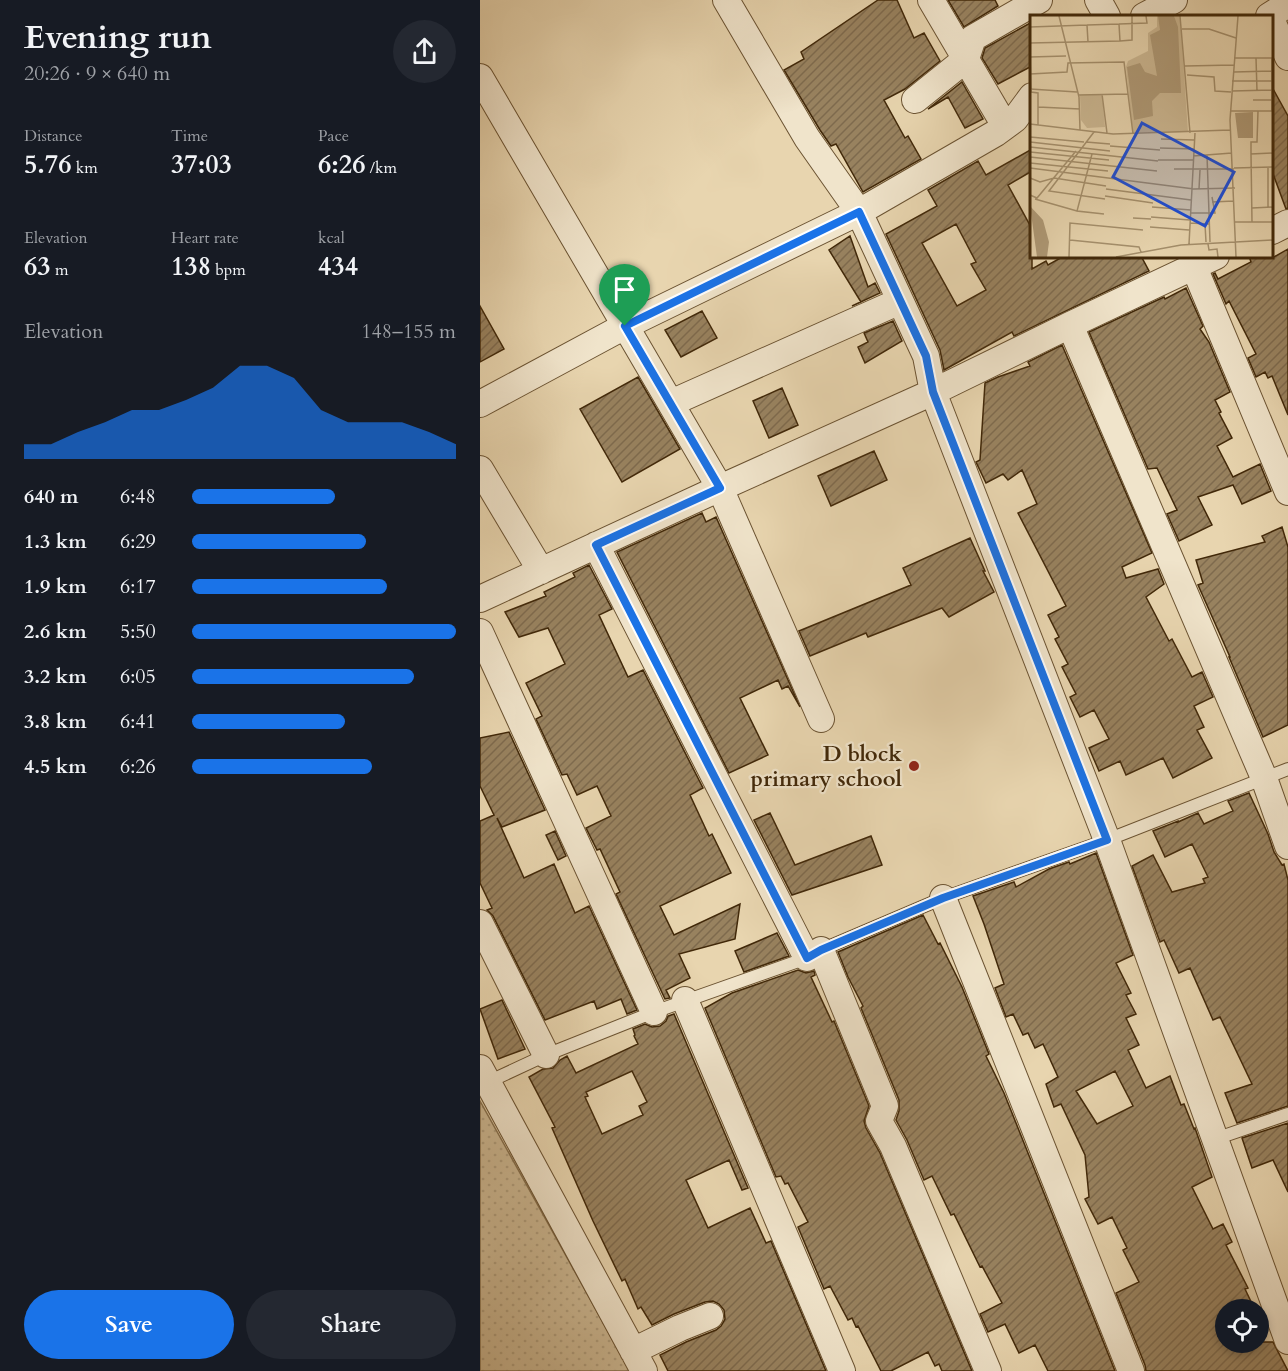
<!DOCTYPE html>
<html lang="en">
<head>
<meta charset="utf-8">
<style>
	body { margin:0; font-family:Cardo,serif; background:#242831; color:#f1f3f6; height:100vh; display:flex; flex-direction:column; font-size:22px; white-space:nowrap }
	* { box-sizing:border-box; margin:0 }
	p { font-size:20px; color:#9ea1a6 }
	.icon { flex:none; width:33px; height:33px; fill:none; stroke:currentColor; stroke-width:2; stroke-linecap:round; stroke-linejoin:round }
	.map { position:relative; flex:1; overflow:hidden }
	.side { display:flex; flex-direction:column; background:#171b24; width:480px }
	.side>* { flex:none }
	.controls { position:absolute; left:735px; top:1299px; display:grid; gap:12px }
	.controls a { display:grid; place-items:center; width:54px; height:54px; border-radius:50%; background:#171b24; box-shadow:0 3px 9px #0003; font-size:30px }
	.pin { position:absolute; display:grid; place-items:center; width:51px; height:51px; color:#fff; margin:-62px -26px; border-radius:50% 50% 50% 0; rotate:-45deg; box-shadow:0 0 6px #0007 }
	.pin .icon { rotate:45deg }
	.round { display:grid; place-items:center; flex:none; width:63px; height:63px; border-radius:32px; background:#242831 }
	.headline { display:flex; align-items:center; justify-content:space-between; height:102px; padding:0 24px }
	h1 { font-size:33px; font-weight:800; line-height:45px }
	.metrics { display:grid; grid-template-columns:repeat(3,1fr); gap:9px; height:102px; padding:6px 24px }
	.metrics div { display:grid; align-content:center }
	.metrics b { font-size:26px; font-weight:800 }
	.metrics small { font-size:16px; font-weight:400 }
	.metrics p { font-size:16px }
	.chart { height:168px; padding:12px 24px }
	.chart p { display:flex; justify-content:space-between }
	.chart svg { width:100%; height:108px; margin-top:6px; fill:#1a73e8; opacity:.7 }
	.button { display:flex; gap:12px; margin-top:auto; padding:12px 24px }
	.button a { flex:1; height:69px; border-radius:36px; background:#1a73e8; color:#fff; font-size:24px; font-weight:800; line-height:69px; text-align:center }
	.button a+a { background:#242831; color:#f1f3f6 }
	ul { padding:0 24px; list-style:none; font-size:20px }
	li { display:grid; grid-template-columns:96px 72px 1fr; align-items:center; height:45px }
	li i { height:15px; border-radius:8px; background:#1a73e8 }
	main { display:flex; flex:1; min-height:0 }
	.map>svg:first-child { display:block }
	.green { fill:url(#green-dots); stroke:#86704e; stroke-width:1.5 }
	.building { fill:url(#building-hatch); stroke:#412809; stroke-width:1.5; fill-rule:evenodd }
	.lines { fill:none; stroke-linecap:round; stroke-linejoin:round }
	.lane-casing { stroke:#6b5332; stroke-width:14 }
	.street-casing { stroke:#6b5332; stroke-width:28 }
	.lane { stroke:#f0e4cb; stroke-width:12 }
	.street { stroke:#f0e4cb; stroke-width:26 }
	.route-casing { stroke:#fff; stroke-width:12 }
	.route { stroke:#1a73e8; stroke-width:8 }
	.poi-dot { fill:#8f2418; stroke:#f0e4cb; stroke-width:2 }
	.labels { text-anchor:middle; stroke-width:4.5; stroke-linejoin:round; paint-order:stroke }
	.poi-label { font-size:22px; font-weight:bold; fill:#412809; stroke:#f0e4cb; text-anchor:end }
	.inset-road { fill:none; stroke:#a5906d; stroke-width:1.5 }
	.view { fill:#1d4ed8; fill-opacity:0.15; stroke:#1d4ed8; stroke-width:3 }
	.inset-edge { fill:none; stroke:#412809; stroke-width:3 }
</style>
</head>
<body>
<main>
<section class="side">
<div class="headline"><div><h1>Evening run</h1><p>20:26 · 9 × 640 m</p></div><a class="round"><svg class="icon" aria-label="share" viewBox="0 0 24 24"><path d="M12 15V3M7 8l5-5 5 5M5 13v7h14v-7"/></svg></a></div>
<div class="metrics">
<div><p>Distance</p><b>5.76<small> km</small></b></div>
<div><p>Time</p><b>37:03</b></div>
<div><p>Pace</p><b>6:26<small> /km</small></b></div>
</div>
<div class="metrics">
<div><p>Elevation</p><b>63<small> m</small></b></div>
<div><p>Heart rate</p><b>138<small> bpm</small></b></div>
<div><p>kcal</p><b>434</b></div>
</div>
<div class="chart"><p><span>Elevation</span>148–155 m</p>
<svg viewBox="0 0 160 44" preserveAspectRatio="none"><path d="M0 44V38L10 38L20 33L30 29L40 24L50 24L60 20L70 15L80 6L90 6L100 11L110 24L120 29L130 29L140 29L150 33L160 38V44z"/></svg>
</div>
<ul>
<li><b>640 m</b>6:48<i style="width:54%"></i></li>
<li><b>1.3 km</b>6:29<i style="width:66%"></i></li>
<li><b>1.9 km</b>6:17<i style="width:74%"></i></li>
<li><b>2.6 km</b>5:50<i style="width:100%"></i></li>
<li><b>3.2 km</b>6:05<i style="width:84%"></i></li>
<li><b>3.8 km</b>6:41<i style="width:58%"></i></li>
<li><b>4.5 km</b>6:26<i style="width:68%"></i></li>
</ul>
<div class="button"><a>Save</a><a>Share</a></div>
</section>
<div class="map">
<svg width="808" height="1371" viewBox="0 0 808 1371">
	<defs>
		<pattern id="green-dots" width="8" height="8" patternUnits="userSpaceOnUse" patternTransform="scale(1.5)"><rect width="8" height="8" fill="#ccb893"/><path d="M2 2h.1M6 6h.1" fill="none" stroke="#b09e7d" stroke-width="1.8" stroke-linecap="round"/></pattern>
		<pattern id="building-hatch" width="6" height="6" patternUnits="userSpaceOnUse" patternTransform="scale(1.5)"><rect width="6" height="6" fill="#98825f"/><path d="M-1 1l2-2M0 6l6-6M5 7l2-2" fill="none" stroke="#7e6a4d"/></pattern>
	</defs>
	<rect width="100%" height="100%" fill="#e8d5af"/>
	<filter id="stains"><feTurbulence type="fractalNoise" baseFrequency=".00333" numOctaves="4"/><feColorMatrix values="0 0 0 0 .2 0 0 0 0 .09 0 0 0 0 .02 0 0 0 .5 -.17"/></filter>
	<radialGradient id="worn" r=".72"><stop offset=".6" stop-color="#630" stop-opacity="0"/><stop offset="1" stop-color="#630" stop-opacity=".3"/></radialGradient>
	<!-- green -->
	<path class="green" d="M0,1101l150,270h-150z"/>
	<!-- building -->
	<path class="building" d="M398,0h19l17,38 10,-5 16,28 -35,28 -21,11 21,38 3,-2 13,23 -58,33 -27,-48 -5,2 -11,-16 -36,-60 20,-11 -3,-7z
		M468,0h47l3,6 -34,21z
		M552,22v44l-34,18 -16,-26 3,-10z
		M482,82l21,37 -18,9 -17,-31 -20,12z
		M792,87l16,29v92l-2,1 -14,-38z
		M552,149v22l-24,14 24,44v40l14,-8 2,4 16,-9h77l8,15 -135,65 -2,-4 -68,38 -4,-20 -54,-116 51,-28 -9,-16 50,-29 8,14zM476,224l20,38 -5,2 15,26 -29,16 -35,-63z
		M370,236l18,51 7,-4 5,10 -28,13 9,-4 -32,-52z
		M808,249v166l-16,-39 -4,2 -3,-6 -9,5 -8,-19 8,-4 -27,-53 -3,3 -13,-30 2,-1 3,6 33,-17 -2,-6 25,1z
		M706,288l17,38 -3,3 9,13 21,50 -15,8 6,12 -2,1 13,25 -15,8 16,31 27,-13 11,27 -29,13 -9,-19 -35,12 14,28 -33,16 -12,-27 10,-4 -20,-42 -9,1 -59,-137 75,-35 1,2z
		M0,306l24,43 -24,13z
		M222,311l15,27 -36,19 -16,-27z
		M413,321l9,20 -37,22 -7,-16 10,-5 -4,-9z
		M582,345l90,208 -30,14 4,11 32,-9 6,15 -18,13 23,44 3,-2 20,38 10,-5 11,25 -19,9 10,21 -7,3 15,28 -39,20 -10,-20 -37,17 -6,-14 -21,10 -10,-23 20,-9 -15,-29 -14,7 -10,-20 6,-3 -14,-27 6,-3 -13,-25 4,-2 -11,-22 18,-9 -48,-93 19,-9 -15,-34 -14,10 -5,-6 -17,9 -10,-21 4,-2 5,-77 13,-6 32,-11 -2,-4z
		M158,377l42,72 -58,33 -42,-73z
		M302,388l16,37 -29,13 -16,-37z
		M394,451l13,29 -56,26 -13,-30z
		M222,513l4,9 10,-5 84,190 -12,-21 -6,3 -4,-9 -38,18 28,57 -39,18 -112,-221z
		M802,527l6,20v178l-25,12 -34,-80h1l-32,-72 5,-2 -7,-23 69,-18 -3,-6z
		M490,538l15,33h-2l11,21 -45,25 -7,-9 -74,29 -2,-4 -56,23 -11,-25 112,-46 -8,-17z
		M109,565l23,44 -13,6 29,62 15,-7 60,118 -13,7 19,41 3,-2 19,39 -71,33 14,29 66,-31 -5,35 -56,15 11,24 -24,12 4,8 -5,1 -49,-105 4,-2 -20,-43 -3,1 -11,-22 25,-12 -14,-30 -20,9 -10,-21 -5,1 -26,-56 6,-3 -16,-33 39,-19 -17,-36 -29,9 -14,-25 41,-16 -2,-4 31,-15 -2,-4z
		M29,732l36,78 -43,17 -5,-9 27,60 30,-14 21,49 14,-7 48,104 -10,4 -6,-15 -24,10 -3,-8 -49,19 -52,-104 -6,-6 5,-2 -12,-25v-62l14,-6 -14,-29v-48z
		M769,793l19,41 6,18 8,13 2,-1 4,16v226l-51,17 -12,-30 27,-9 -32,-67 -7,3 -23,-52 -11,5 -15,-33 -4,2 -28,-76 21,-11 19,37 33,-9 -2,-4 5,-2 -16,-33 -27,13 -12,-26 25,-10v1l20,-9 6,11 29,-13 -5,-10z
		M290,813l25,52 76,-29 11,29 -90,30 -38,-75z
		M75,831l11,25 -8,4 -12,-25z
		M616,853l37,102 -17,8 15,30 -5,2 10,19 -10,4 13,27 -11,5 18,38 24,-12 11,29 3,-1 10,25 1,-1 17,49 -20,10 21,42 10,-5 9,18 -6,3 22,43 -3,1 10,21h-29v32h47l15,29h-142l-1,-6 -29,-72 23,-11 -16,-32 4,-2 -15,-31 -14,7 -13,-25 4,-2 -4,-42 -24,-51 -7,3 -8,-23 12,-7 -15,-33 -8,4 -7,-15 -5,2 -10,-21 -7,3 -11,-29 9,-4 -20,-60 -11,-28 41,-14 2,5 33,-18 20,-7 1,2zM635,1071l18,35 -36,18 -21,-33z
		M443,915l15,29 2,-1 22,44 27,67 -3,2 18,37 111,278h-67l-13,-26 -16,8 -14,-29 -17,8 -8,-18 22,-11 -20,-37 -2,1 -26,-53 -3,1 -19,-39 -8,4 -17,-40 -11,-20 3,-9v-11l-38,-92 2,-2 -15,-29 -10,-25z
		M297,933l12,23 -45,16 -9,-21z
		M318,970l8,3 8,-2 1,4 -4,2 21,45 2,-1 35,85 -5,15 2,7 14,25 92,218h-30l-3,-7 -4,2 -7,-14 -37,19h-10l-23,-45 -2,1 -4,-9 -4,2 -18,-34 -6,3 -26,-62 10,-5 -20,-39 -3,1 -4,-8 -5,1 -71,-169 27,-15z
		M22,1000l23,49 -27,10 -18,-50z
		M194,1014l74,174 -6,2 -13,-30 -43,20 22,48 42,-20 16,35 5,-2 55,130h-158l-8,-16 26,-13 30,-12 5,-4 4,-7 -1,-9 -5,-6 -6,-3 -8,1 -31,12 -22,11 -11,-18 -3,2 -13,-30 -3,2 -29,-60 -41,-93 3,-1 -26,-50 14,-8 10,-1 7,-8 7,-4 9,17 62,-29 -4,-8 1,-1 -2,-6 12,-5 7,3 8,-1 6,-5 2,-5zM152,1071l15,31 -8,4 4,9 -41,19 -17,-37 3,-1 -2,-4z
		M808,1123v69l-15,-32 -21,8 -10,-30z"/>
	<g class="lines">
		<defs>
			<path id="lane" d="M8,1082l58,-27 108,-43 153,-54 14,-8 122,-52 164,-58 181,-71
				M735,1139l73,-25"/>
			<path id="street" d="M246,0l81,138 52,74 67,144 7,36 174,448 181,501
				M451,0l74,126
				M618,0l9,16
				M664,16l30,-16
				M789,16l19,-12
				M792,21l16,36
				M0,77l240,411 101,231
				M435,100l51,-41 7,-21 66,-38
				M792,231l16,-8
				M714,267l94,225
				M590,325l194,453 24,68
				M191,403l229,-102
				M0,404l145,-78 234,-114 137,-79 19,-14 17,-23
				M0,469l61,102
				M116,545l211,413
				M0,599l240,-111 213,-96 137,-67 146,-69
				M0,632l174,380
				M463,898l188,473
				M0,923l66,132
				M341,950l64,156 -6,15 14,25 95,225
				M205,1000l157,371
				M0,1068l164,303
				M153,1351l47,-23 30,-12"/>
		</defs>
		<!-- lane casing -->
		<use href="#lane" class="lane-casing"/>
		<!-- street casing -->
		<use href="#street" class="street-casing"/>
		<!-- lane -->
		<use href="#lane" class="lane"/>
		<!-- street -->
		<use href="#street" class="street"/>
	</g>
	<g class="lines">
		<defs>
			<path id="route" d="M379,212l67,144 7,36 174,448 -164,58 -122,52 -14,8 -211,-413 124,-57 -95,-162z"/>
		</defs>
		<!-- route casing -->
		<use href="#route" class="route-casing"/>
		<!-- route -->
		<use href="#route" class="route"/>
	</g>
	<!-- markers -->
	<circle class="poi-dot" cx="434" cy="766" r="6"/>
	<g class="labels">
		<!-- poi labels -->
		<g class="poi-label">
			<text x="422" y="761">D block<tspan x="422" dy="25">primary school</tspan></text>
		</g>
	</g>
	<!-- overview -->
	<g transform="translate(550 15)">
		<rect width="243" height="243" fill="#e8d5af"/>
		<path d="M127,1h23l8,116 -55,1 -7,-66 2,-6 20,-10v-18l9,-6zM72,79l3,33 -18,1 -6,-8 -1,-25z" fill="#ccb893"/>
		<path d="M128,1h16l4,11 3,66h-21l-8,8 1,15 -19,4 -7,-53 13,-4 5,9 12,4 -7,-41 10,-5zM223,97v26h-15l-3,-25zM0,191l13,14 6,22 -2,15h-10z" fill="#af9a77"/>
		<path class="inset-road" d="M29,1l20,81 1,33M150,1l10,117M89,9l28,-1 -1,-7M0,12l57,-2 1,17M152,14h27l27,9M90,26l12,-1v-24M0,28l90,-2 -1,-17 -32,1M0,37l1,40 7,1v32M0,42l36,-1M204,43h39M226,43l1,33M242,43v53M155,51l49,-1M204,57l39,-1M0,59l37,-2 1,-9 56,-1 9,72M157,60l27,2 1,14 16,1M202,66h41M0,74l47,3M202,76l41,-1M72,79l5,39M48,80l50,-1M223,85h20M8,92l42,2M201,96h42M0,109l83,10 117,-4M64,117l-45,59 56,8M0,122l54,5M131,124l33,1M0,127l80,9M56,127l24,2M80,131l50,4M0,132l128,14M130,133l34,1M0,137l79,8M62,139l-15,57 27,3M221,139v-12h6l1,-31M177,140l3,87M163,141l39,-3M0,142l127,14M128,145h35M0,148l78,8M238,152v40M0,153l164,21 41,-1M204,153l39,-1M144,154h60M0,163l10,4 14,-4 52,8M76,174l85,11M169,174l1,-19M0,180l7,3 39,-47M75,181l48,7M5,184l42,12M182,187l22,-1M122,192l39,3M222,193l21,-1M160,198h25l-3,-16M121,202l39,3M103,203l18,1M205,207h38M222,207l-1,-68 22,-1M160,208l19,1M175,209l1,18M120,212l39,3M40,225l69,7 2,5M159,229l6,-111M178,229l1,6 8,-1 1,8M39,242l1,-34 73,7M86,242l65,-12 92,-5M206,242l-6,-137 8,-104"/>
		<path class="view" d="M112,108l92,49 -29,54 -92,-49z"/>
		<rect width="243" height="243" class="inset-edge"/>
	</g>
	<rect width="100%" height="100%" filter="url(#stains)"/>
	<rect width="100%" height="100%" fill="url(#worn)"/>
</svg>
<div class="controls">
<a><svg class="icon" aria-label="locate" viewBox="0 0 24 24"><circle cx="12" cy="12" r="6"/><path d="M12 2v4M12 18v4M2 12h4M18 12h4"/></svg></a>
</div>
<div class="pin" style="left:145px;top:326px;background:#1e9e55"><svg class="icon" aria-label="arrive" viewBox="0 0 24 24"><path d="M6 21V4h12l-3 4 3 4H6"/></svg></div>
</div>
</main>
</body>
</html>
